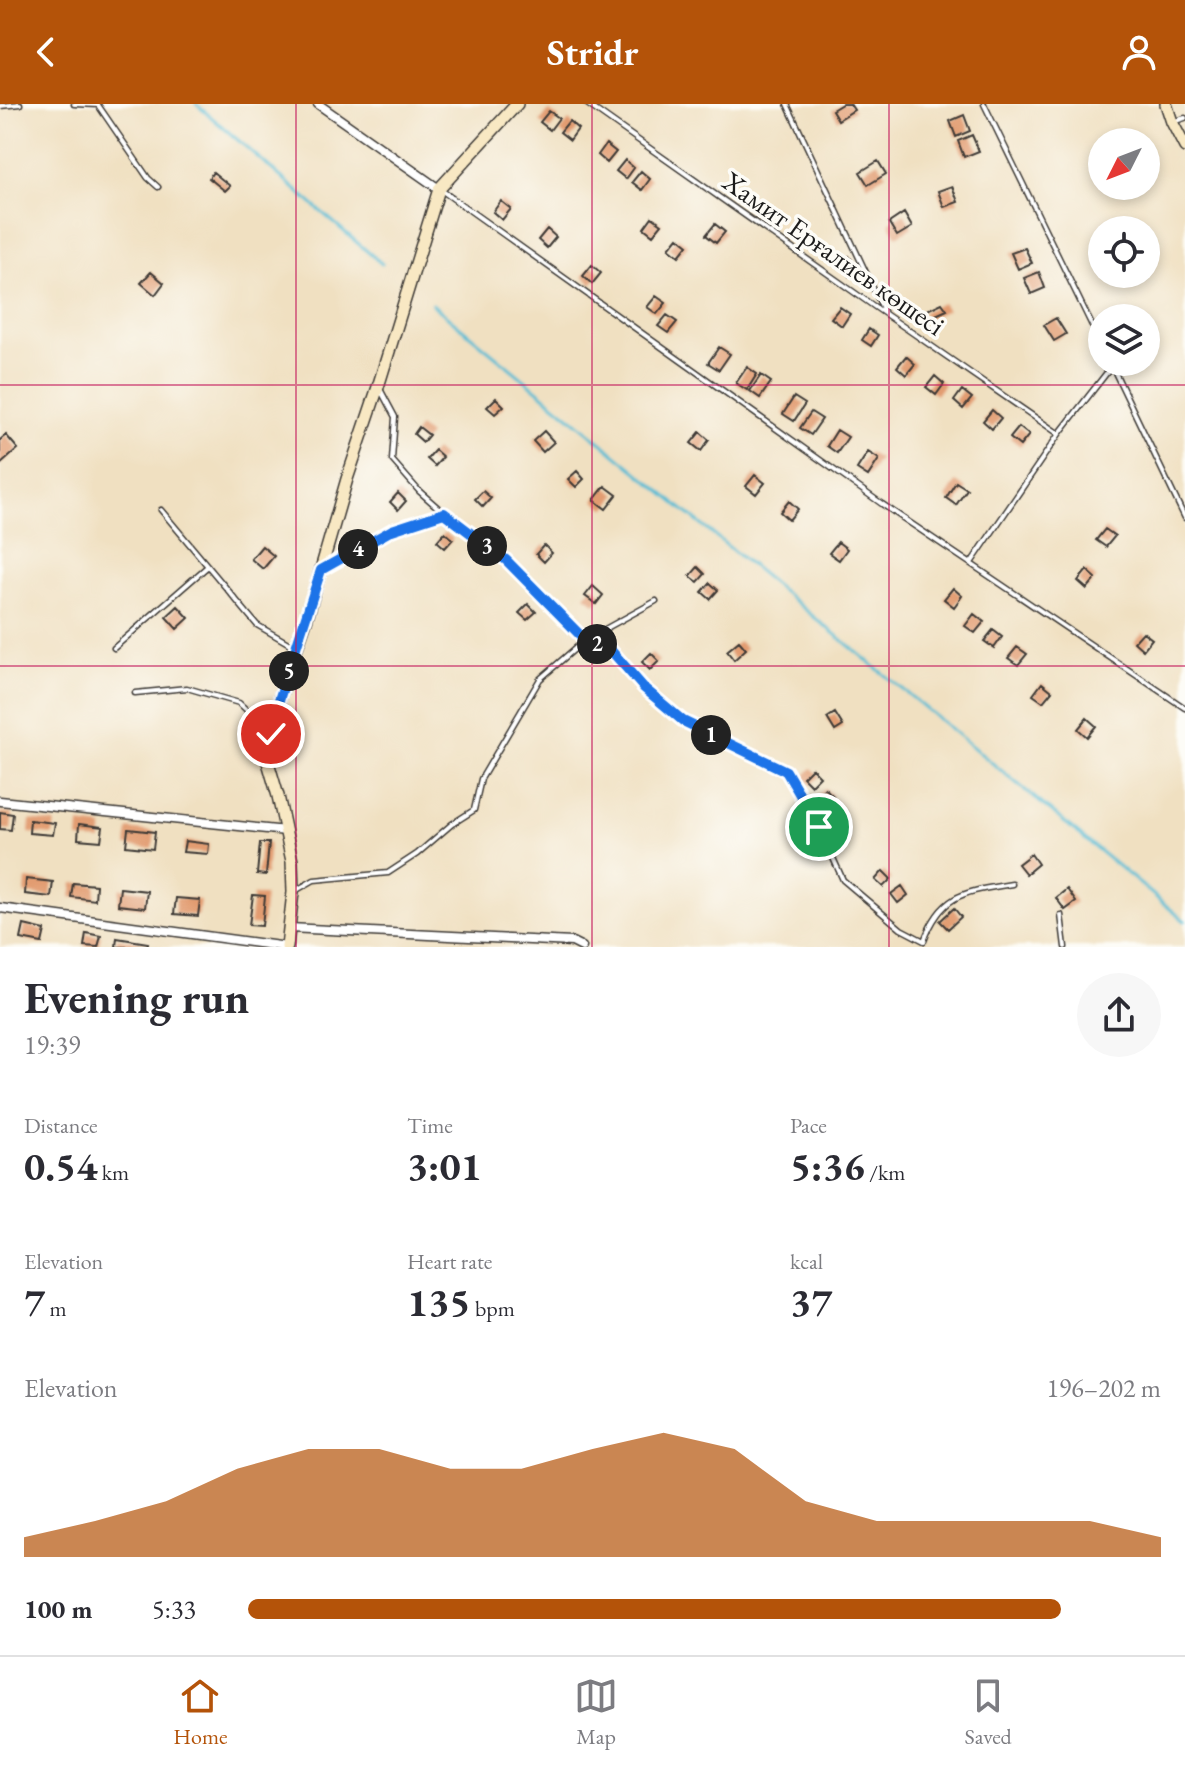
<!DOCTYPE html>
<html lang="en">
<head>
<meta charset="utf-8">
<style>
	body { margin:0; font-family:"EB Garamond",serif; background:#f7f7f7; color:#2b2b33; height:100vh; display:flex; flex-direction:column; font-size:30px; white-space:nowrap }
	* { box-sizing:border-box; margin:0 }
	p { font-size:26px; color:#7c7c81 }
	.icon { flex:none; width:44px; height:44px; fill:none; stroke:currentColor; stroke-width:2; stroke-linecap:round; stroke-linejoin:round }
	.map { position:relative; height:843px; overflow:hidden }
	.panel { display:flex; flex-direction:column; background:#fff; flex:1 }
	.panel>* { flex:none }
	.needle { width:52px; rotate:228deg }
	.tools { position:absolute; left:1088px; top:24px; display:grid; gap:16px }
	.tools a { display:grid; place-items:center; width:72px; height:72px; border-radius:50%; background:#fff; box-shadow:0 4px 12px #0003; font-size:40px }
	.pin { position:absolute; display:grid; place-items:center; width:68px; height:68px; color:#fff; margin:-34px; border:4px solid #fff; border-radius:50%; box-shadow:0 2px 8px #0007 }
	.km { position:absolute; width:40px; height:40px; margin:-20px; border-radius:50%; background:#222; color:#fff; font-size:22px; line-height:40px; text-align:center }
	.round { display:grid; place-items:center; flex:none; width:84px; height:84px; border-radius:42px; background:#f7f7f7 }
	.overview { display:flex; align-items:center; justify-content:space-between; height:136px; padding:0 24px }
	h1 { font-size:44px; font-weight:700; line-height:60px }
	.metrics { display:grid; grid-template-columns:repeat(3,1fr); gap:12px; height:136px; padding:8px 24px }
	.metrics div { display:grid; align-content:center }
	.metrics b { font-size:40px; font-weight:700 }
	.metrics small { font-size:22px; font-weight:400 }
	.metrics p { font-size:22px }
	.chart { height:224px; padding:16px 24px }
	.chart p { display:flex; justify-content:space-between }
	.chart svg { width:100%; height:144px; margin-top:8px; fill:#b45309; opacity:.7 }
	ul { padding:0 24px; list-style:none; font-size:26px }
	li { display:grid; grid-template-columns:128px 96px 1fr; align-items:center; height:60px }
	li i { height:20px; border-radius:10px; background:#b45309 }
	header { display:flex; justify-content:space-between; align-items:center; height:104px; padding:0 24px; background:#b45309; color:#fff; font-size:36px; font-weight:700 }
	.tabs { display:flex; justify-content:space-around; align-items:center; height:112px; border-top:2px solid #e1e1e2; background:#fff; font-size:22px; color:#7c7c81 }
	.tabs a { display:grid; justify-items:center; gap:4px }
	.tabs .active { color:#b45309 }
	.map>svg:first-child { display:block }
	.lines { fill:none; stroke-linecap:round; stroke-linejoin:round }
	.stream { stroke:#56bcd4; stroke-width:3 }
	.building { fill:#e29c71 }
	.lane-casing { stroke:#3c3935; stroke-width:7 }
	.street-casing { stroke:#3c3935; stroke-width:11 }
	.secondary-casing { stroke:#3c3935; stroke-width:14 }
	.lane { stroke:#fff; stroke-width:4 }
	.street { stroke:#fff; stroke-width:8 }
	.secondary { stroke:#f8e8c3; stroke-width:11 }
	.route-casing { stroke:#fff; stroke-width:16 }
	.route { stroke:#1a73e8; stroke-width:10 }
	.grid { fill:none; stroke:#c2185b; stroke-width:2; stroke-opacity:0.55 }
	.labels { text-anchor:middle; stroke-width:7; stroke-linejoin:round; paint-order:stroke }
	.street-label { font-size:28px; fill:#1c1c1c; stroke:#fdfcf7 }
</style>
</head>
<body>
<header><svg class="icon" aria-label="back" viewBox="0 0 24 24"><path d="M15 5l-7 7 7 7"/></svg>Stridr<svg class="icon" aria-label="person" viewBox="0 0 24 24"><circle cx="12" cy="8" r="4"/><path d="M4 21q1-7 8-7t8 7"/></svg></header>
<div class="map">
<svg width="1185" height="843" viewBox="0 0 1185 843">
	<rect width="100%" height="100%" fill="#fdfcf7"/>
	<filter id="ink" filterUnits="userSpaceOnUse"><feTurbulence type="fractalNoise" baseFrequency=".0125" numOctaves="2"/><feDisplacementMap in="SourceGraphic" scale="16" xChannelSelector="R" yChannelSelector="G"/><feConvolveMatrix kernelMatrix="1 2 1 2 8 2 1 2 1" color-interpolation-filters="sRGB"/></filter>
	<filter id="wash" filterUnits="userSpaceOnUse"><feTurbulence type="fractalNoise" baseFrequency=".006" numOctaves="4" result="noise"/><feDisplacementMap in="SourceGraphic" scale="32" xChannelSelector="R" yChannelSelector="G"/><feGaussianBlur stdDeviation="1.8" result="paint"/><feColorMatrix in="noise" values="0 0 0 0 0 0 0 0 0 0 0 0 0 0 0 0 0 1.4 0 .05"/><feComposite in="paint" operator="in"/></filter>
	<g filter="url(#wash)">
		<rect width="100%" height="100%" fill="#f0e0c1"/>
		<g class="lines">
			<!-- stream -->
			<path class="stream" d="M196,0l186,160
				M432,200l753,617"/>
		</g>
		<g id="blocks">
			<!-- building -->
			<path class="building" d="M842,0h8l4,6 -16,10 -6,-10z
				M549,7l10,7 -9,12 -10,-8z
				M964,11l6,16 -14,6 -6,-16z
				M569,17l9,8 -8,11 -10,-8z
				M972,31l7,16 -15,6 -6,-16z
				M606,40l10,8 -9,11 -9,-8z
				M625,56l9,8 -8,11 -10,-8z
				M878,57l8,13 -18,11 -8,-13z
				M641,67l9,8 -8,11 -10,-8z
				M213,68l17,14 -5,5 -16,-13z
				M952,82l6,16 -14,5 -6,-16z
				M501,97l10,8 -9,11 -9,-8z
				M904,109l8,14 -15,9 -8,-13z
				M652,113l10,7 -9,11 -9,-7z
				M715,120l10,8 -9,11 -10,-8z
				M547,125l9,8 -9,11 -9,-8z
				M678,133l10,8 -9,11 -10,-8z
				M1025,144l7,15 -14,6 -7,-16z
				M849,152l10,13 -10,7 -9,-14z
				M592,161l9,8 -9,11 -9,-8z
				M151,168l13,11 -9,12 -14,-12z
				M1039,168l6,16 -14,6 -7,-16z
				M656,192l10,7 -9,11 -10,-7z
				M942,199l5,7 -20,9 -4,-7z
				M840,203l10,7 -8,12 -11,-8z
				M667,211l10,7 -9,11 -10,-7z
				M1056,214l10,16 -12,7 -10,-16z
				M869,225l9,6 -7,11 -9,-6z
				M719,243l11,7 -11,16 -11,-7z
				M906,252l9,8 -9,11 -9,-8z
				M747,263l10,7 -10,16 -11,-7z
				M761,271l10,7 -11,16 -10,-7z
				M935,272l9,8 -8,11 -10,-8z
				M962,286l10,8 -9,11 -9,-8z
				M794,293l11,7 -11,17 -11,-7z
				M496,294l8,8 -9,8 -8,-7z
				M992,306l9,8 -9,11 -9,-8z
				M811,308l11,7 -11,16 -11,-7z
				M419,323l10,8 -6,7 -9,-8z
				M1019,323l10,8 -9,11 -10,-8z
				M837,326l11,7 -11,16 -10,-7z
				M544,327l10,11 -11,10 -10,-11z
				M700,328l9,8 -8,11 -10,-8z
				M6,331l12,14 -18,16v-25z
				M435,346l8,7 -8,9 -8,-7z
				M868,348l11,7 -11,17 -11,-7z
				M577,367l7,8 -8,8 -8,-8z
				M755,371l10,8 -9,11 -10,-8z
				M956,378l11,7 -11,16 -10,-7z
				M605,382l12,9 -11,14 -12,-9z
				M483,387l8,7 -8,9 -8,-8z
				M398,389l8,8 -8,9 -8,-8z
				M789,397l9,8 -9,11 -9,-8z
				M1105,425l10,7 -9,11 -10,-7z
				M445,428l8,7 -8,9 -8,-7z
				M838,438l9,7 -8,11 -10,-7z
				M544,441l8,8 -8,9 -8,-8z
				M262,442l12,10 -11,13 -12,-10z
				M698,463l7,7 -7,8 -8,-6z
				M1087,466l9,8 -9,11 -9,-8z
				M710,479l8,7 -8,9 -8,-7z
				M593,482l10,9 -7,9 -11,-8z
				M953,484l9,8 -8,11 -10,-8z
				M528,500l8,8 -9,8 -8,-7z
				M178,502l11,12 -12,11 -11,-12z
				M974,510l10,8 -9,11 -10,-7z
				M993,526l9,7 -8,11 -10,-7z
				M1143,528l9,7 -9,11 -9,-8z
				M739,537l7,8 -12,11 -7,-9z
				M1017,543l10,7 -9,11 -10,-7z
				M651,549l8,8 -9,9 -8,-8z
				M1042,579l10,8 -9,11 -10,-7z
				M835,609l8,13 -8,5 -8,-13z
				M1087,614l9,8 -9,11 -9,-8z
				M812,664l8,8 -9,9 -8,-8z
				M825,684l8,8 -9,9 -8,-8z
				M0,708l13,2 -2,16 -11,-1z
				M30,716l25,3 -2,12 -24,-2z
				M79,720l24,3 -2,14 -23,-2z
				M128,725l27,3 -2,17 -27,-3z
				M185,737l24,3 -1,10 -25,-2z
				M260,739h9l-3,32 -9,-1z
				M1031,750l7,10 -12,10 -8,-10z
				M883,767l8,8 -8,8 -8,-7z
				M26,775l27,3 -2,15 -26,-3z
				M73,779l23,2 -1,15 -24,-3z
				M902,782l6,9 -10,8 -7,-9z
				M120,784l27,3 -2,17 -27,-3z
				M1067,785l9,13 -11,8 -9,-12z
				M253,791l12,1 -3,30 -13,-1z
				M176,794l24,2 -2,16 -24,-2z
				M954,804l7,9 -13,12 -8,-8z
				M24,821l21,5 -3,13 -21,-4z
				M86,829l15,3 -3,11 -14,-1z
				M117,834l31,5 -1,4h-31z"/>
		</g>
	</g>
	<g filter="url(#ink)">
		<use href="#blocks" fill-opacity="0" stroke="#3c3935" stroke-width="2"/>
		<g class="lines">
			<defs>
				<path id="lane" d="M74,0l24,1 50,73 10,9
					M587,0l288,203 184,127
					M787,0l97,207
					M984,0l118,242
					M0,2l20,-2
					M1175,17l10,-3
					M441,86l441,314 303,204
					M1110,258l75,156
					M380,285l15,28 -3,43 27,31 25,22 62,47 79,80 23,7 36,41 39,33 103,50 33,56 24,53 58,49 23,12c18,-49 42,-49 88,-57
					M161,406l96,115 38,22
					M971,459l88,-129 53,-68
					M323,465l69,-39 52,-17
					M114,544l94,-82
					M135,589l52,-5 52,15 32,30
					M295,787l19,-11 74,-7 29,-19 35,-30 22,-14 7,-31 59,-100 45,-39 71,-39
					M1061,811l4,32"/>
				<path id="street" d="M318,0l121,85
					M0,697l286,30
					M0,804l287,39
					M289,824l283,14 10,5"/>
				<path id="secondary" d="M1166,0l6,18 13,25
					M287,843l6,-55 -1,-31 -14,-65 -10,-34 10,-59 28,-82 41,-142 31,-92 61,-198 78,-85"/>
			</defs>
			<!-- lane casing -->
			<use href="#lane" class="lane-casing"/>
			<!-- street casing -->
			<use href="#street" class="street-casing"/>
			<!-- secondary casing -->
			<use href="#secondary" class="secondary-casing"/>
			<!-- lane -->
			<use href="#lane" class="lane"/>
			<!-- street -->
			<use href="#street" class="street"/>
			<!-- secondary -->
			<use href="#secondary" class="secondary"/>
		</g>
	</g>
	<g class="lines" filter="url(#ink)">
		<defs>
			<path id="route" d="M271,630l7,-31 43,-133 71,-40 52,-17 62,47 79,80 23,7 36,41 39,33 103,50 33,56"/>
		</defs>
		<!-- route casing -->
		<use href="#route" class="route-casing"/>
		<!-- route -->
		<use href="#route" class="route"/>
	</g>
	<!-- grid -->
	<path class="grid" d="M296,0v843M592,0v843M889,0v843M0,281h1185M0,562h1185"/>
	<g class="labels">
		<!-- street labels -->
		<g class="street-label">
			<text transform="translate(834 149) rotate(35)" y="10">Хамит Ерғалиев көшесі</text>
		</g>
	</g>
</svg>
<div class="tools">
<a><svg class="needle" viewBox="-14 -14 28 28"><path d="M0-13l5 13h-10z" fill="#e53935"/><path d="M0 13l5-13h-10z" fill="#7c7c81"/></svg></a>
<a><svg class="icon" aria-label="locate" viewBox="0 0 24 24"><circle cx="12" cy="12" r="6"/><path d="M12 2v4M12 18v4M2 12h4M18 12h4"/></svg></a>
<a><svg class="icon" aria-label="layers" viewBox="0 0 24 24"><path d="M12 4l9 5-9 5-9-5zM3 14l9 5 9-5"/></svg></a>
</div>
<div class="pin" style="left:819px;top:723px;background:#1e9e55"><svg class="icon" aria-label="arrive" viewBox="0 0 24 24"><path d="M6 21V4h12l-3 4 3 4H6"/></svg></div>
<div class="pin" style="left:271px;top:630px;background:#d93025"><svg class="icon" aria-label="check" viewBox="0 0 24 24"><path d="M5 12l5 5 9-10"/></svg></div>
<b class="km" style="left:711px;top:631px">1</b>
<b class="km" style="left:597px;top:540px">2</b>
<b class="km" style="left:487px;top:442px">3</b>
<b class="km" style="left:358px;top:445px">4</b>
<b class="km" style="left:289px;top:567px">5</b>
</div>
<section class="panel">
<div class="overview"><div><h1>Evening run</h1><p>19:39</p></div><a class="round"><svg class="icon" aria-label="share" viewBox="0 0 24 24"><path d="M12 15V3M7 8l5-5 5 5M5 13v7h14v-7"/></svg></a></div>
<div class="metrics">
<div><p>Distance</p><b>0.54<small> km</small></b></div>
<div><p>Time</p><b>3:01</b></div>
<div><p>Pace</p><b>5:36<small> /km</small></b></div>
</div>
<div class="metrics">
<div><p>Elevation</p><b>7<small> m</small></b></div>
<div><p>Heart rate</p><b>135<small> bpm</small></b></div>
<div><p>kcal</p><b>37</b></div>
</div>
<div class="chart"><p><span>Elevation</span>196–202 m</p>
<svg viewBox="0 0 160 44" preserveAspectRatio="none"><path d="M0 44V38L10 33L20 27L30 17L40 11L50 11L60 17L70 17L80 11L90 6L100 11L110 27L120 33L130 33L140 33L150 33L160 38V44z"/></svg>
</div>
<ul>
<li><b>100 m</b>5:33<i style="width:89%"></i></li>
</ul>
</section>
<nav class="tabs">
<a class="active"><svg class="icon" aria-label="home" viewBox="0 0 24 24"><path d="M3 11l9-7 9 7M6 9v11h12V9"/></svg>Home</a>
<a><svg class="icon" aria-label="map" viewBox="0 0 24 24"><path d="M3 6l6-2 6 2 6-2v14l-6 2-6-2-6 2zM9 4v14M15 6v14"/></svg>Map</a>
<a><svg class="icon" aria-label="saved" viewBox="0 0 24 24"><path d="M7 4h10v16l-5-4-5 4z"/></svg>Saved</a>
</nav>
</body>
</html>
